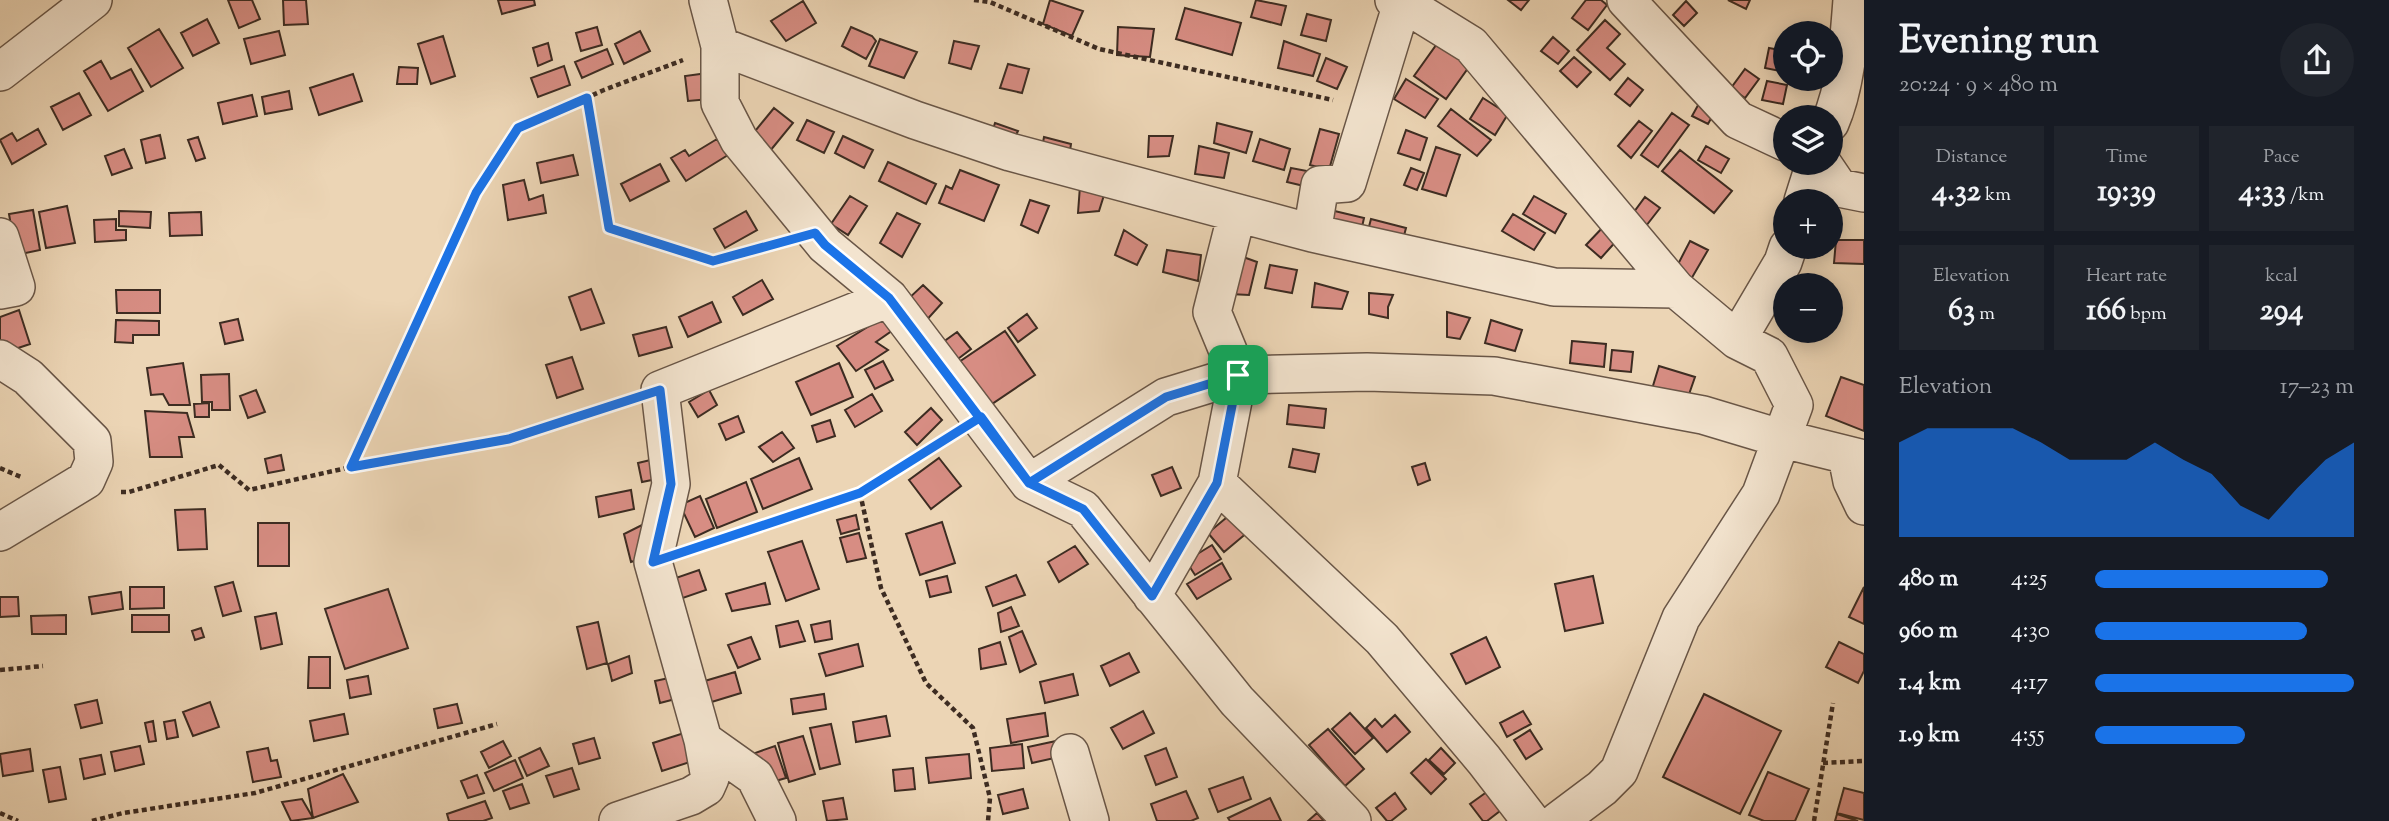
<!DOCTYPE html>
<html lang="en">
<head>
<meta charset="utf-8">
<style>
	body { margin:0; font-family:"Sorts Mill Goudy",serif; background:#20242c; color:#f1f3f6; height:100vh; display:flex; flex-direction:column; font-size:26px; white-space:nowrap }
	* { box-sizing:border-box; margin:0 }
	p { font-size:23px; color:#9ea1a6 }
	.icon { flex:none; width:38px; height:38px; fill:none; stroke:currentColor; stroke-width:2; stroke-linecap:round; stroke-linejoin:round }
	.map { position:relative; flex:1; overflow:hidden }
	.sheet { display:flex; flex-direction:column; background:#171b24; width:525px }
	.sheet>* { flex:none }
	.buttons { position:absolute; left:1773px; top:21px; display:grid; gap:14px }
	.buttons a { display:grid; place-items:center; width:70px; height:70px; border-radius:50%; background:#171b24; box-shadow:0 4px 18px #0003; font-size:35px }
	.pin { position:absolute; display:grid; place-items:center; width:60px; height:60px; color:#fff; margin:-30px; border-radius:14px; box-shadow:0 4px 10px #0006 }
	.round { display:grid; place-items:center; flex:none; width:74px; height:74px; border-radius:37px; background:#20242c }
	.head { display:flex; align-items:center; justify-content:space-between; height:119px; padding:0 35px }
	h1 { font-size:38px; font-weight:700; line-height:52px }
	.figures { display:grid; grid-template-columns:repeat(3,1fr); gap:10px; height:119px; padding:7px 35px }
	.figures div { display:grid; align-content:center; border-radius:0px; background:#20242c; text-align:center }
	.figures b { font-size:30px; font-weight:700 }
	.figures small { font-size:19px; font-weight:400 }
	.figures p { font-size:19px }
	.chart { height:196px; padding:14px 35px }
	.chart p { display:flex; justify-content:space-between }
	.chart svg { width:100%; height:126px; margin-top:7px; fill:#1a73e8; opacity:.7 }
	ul { padding:0 35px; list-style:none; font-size:23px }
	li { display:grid; grid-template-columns:112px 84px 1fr; align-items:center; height:52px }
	li i { height:18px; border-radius:9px; background:#1a73e8 }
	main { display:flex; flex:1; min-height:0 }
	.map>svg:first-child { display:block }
	.building { fill:#d78d83; stroke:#3d2c22; stroke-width:2 }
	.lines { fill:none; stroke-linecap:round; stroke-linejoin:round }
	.minor-casing { stroke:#695647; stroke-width:40 }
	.path { stroke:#3d2c22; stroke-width:4.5; stroke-dasharray:5 3.5; stroke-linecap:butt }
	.minor { stroke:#f3e4cf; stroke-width:37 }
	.route-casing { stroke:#fff; stroke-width:14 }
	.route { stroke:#1a73e8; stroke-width:9 }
</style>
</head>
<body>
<main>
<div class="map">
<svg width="1864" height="821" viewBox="0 0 1864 821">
	<rect width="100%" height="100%" fill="#ecd5b5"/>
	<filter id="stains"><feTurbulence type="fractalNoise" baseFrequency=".00286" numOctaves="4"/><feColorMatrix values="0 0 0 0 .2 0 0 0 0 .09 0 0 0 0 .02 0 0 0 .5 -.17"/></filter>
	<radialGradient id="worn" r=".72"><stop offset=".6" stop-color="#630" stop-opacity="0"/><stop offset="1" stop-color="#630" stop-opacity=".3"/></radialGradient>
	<!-- building -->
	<path class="building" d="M228,0h24l8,19 -21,9z
		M283,0h23l2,24 -24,1z
		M498,0h36l1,5 -33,9z
		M1050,0l33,11 -11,25 -29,-12z
		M1256,0l30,6 -5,19 -30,-8z
		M1508,0h21l-8,10z
		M1586,0h15l6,5 -19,25 -16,-12z
		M1728,0h22l-4,9z
		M803,1l13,22 -30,18 -15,-20z
		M1686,1l11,12 -13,13 -11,-11z
		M1185,8l56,15 -9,32 -56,-16z
		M1307,14l24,6 -5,21 -25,-6z
		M207,19l12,24 -26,13 -12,-23z
		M1605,20l15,14 -13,14 18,16 -15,16 -33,-30z
		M597,27l5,18 -21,6 -5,-18z
		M851,27l21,9 4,5 -10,18 -24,-13z
		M1118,27l36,2 -4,28 -33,-2z
		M159,29l24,39 -32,19 -23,-39z
		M279,31l6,24 -34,9 -7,-25z
		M640,31l10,20 -26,13 -9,-20z
		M443,36l12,40 -24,8 -13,-40z
		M1553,37l16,14 -11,13 -17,-13z
		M880,39l37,13 -13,26 -35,-12z
		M954,41l25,5 -8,23 -22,-6z
		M1284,41l36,13 -7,22 -35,-8z
		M1439,41l32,23 -25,35 -32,-23z
		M548,43l4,17 -14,6 -5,-18z
		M1769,48l16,3v21l-20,-4z
		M607,49l6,15 -31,14 -7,-16z
		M1574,57l17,15 -14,15 -17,-16z
		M1326,58l21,9 -10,22 -20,-8z
		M101,61l10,18 20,-10 12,22 -35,20 -24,-40z
		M1008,64l21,5 -7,24 -22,-5z
		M564,66l6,19 -32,12 -7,-19z
		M399,67l19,1 -1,16h-20z
		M1745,69l14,10 -14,19 -14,-10z
		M708,73l2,26 -22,2 -3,-25z
		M353,74l9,27 -43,14 -9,-27z
		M1628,78l15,12 -13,16 -15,-12z
		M1406,79l32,20 -13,19 -31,-19z
		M1767,81l20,4 -4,19 -21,-4z
		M289,91l3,18 -27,5 -3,-17z
		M79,93l12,22 -28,15 -12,-23z
		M252,95l5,21 -34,8 -5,-21z
		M1483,98l25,16 -13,21 -25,-16z
		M1702,98l16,8 -10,18 -16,-8z
		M774,108l19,15 -23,28 -19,-15z
		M1451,109l40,31 -14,16 -39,-30z
		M1672,113l17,12 -31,42 -17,-12z
		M807,120l27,12 -10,21 -27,-13z
		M1639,121l13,10 -21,27 -13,-12z
		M995,123l23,8 -9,17 -20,-6z
		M1217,123l35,9 -6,21 -32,-10z
		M38,129l8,15 -34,20 -12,-24 12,-7 5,8z
		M1320,129l19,5 -10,36 -19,-5z
		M1406,130l21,8 -7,22 -22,-7z
		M160,135l5,23 -19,5 -5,-23z
		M843,136l30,14 -9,18 -29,-15z
		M1149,136h24l-4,20 -21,1z
		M198,137l7,21 -9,3 -8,-21z
		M1044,137l27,7 -3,20 -28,-6z
		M717,139l11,16 -42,26 -15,-23 14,-8 4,6z
		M1260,139l30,10 -6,21 -31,-9z
		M1199,146l30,7 -5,25 -29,-4z
		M1706,146l23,13 -8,14 -23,-13z
		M1436,147l24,8 -14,41 -24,-7z
		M124,149l8,19 -20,7 -7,-19z
		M1680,150l52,41 -18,22 -52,-42z
		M573,155l5,20 -37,8 -4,-20z
		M888,162l48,22 -10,20 -47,-23z
		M660,164l9,17 -39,20 -9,-17z
		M1291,168l16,3 -3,15 -17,-4z
		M1411,168l13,5 -7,17 -13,-5z
		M960,170l39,15 -15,36 -45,-18 7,-17 6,3z
		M524,180l5,20 14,-5 3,18 -38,7 -5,-35z
		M1080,186l25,6 -6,19 -21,2z
		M850,196l17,10 -19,29 -17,-11z
		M1534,196l32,18 -11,19 -32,-19z
		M1645,197l15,11 -14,18 -15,-10z
		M1030,200l19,6 -11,27 -17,-8z
		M67,206l8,37 -29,5 -7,-36z
		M1322,208l42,10 -4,18 -42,-11z
		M33,210l7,40 -24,5 -7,-41z
		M119,211l32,1 -1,16 -31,-2z
		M746,211l11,19 -32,18 -11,-19z
		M201,212l1,23 -32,1 -1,-23z
		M897,213l23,11 -18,33 -22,-14z
		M1513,214l32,19 -11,17 -32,-19z
		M116,219v11h10v10l-31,2 -1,-22z
		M1371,219l35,9 -5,19 -35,-9z
		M1605,225l14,13 -18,20 -15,-13z
		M1124,230l23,15 -10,20 -22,-10z
		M1836,240h28v24l-30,-1z
		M1690,241l18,9 -18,31 -16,-9z
		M1167,250l34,5 -3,26 -35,-9z
		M1235,254l22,8 -8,33 -19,-1z
		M1270,265l27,5 -5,23 -27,-5z
		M762,280l11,19 -30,16 -10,-18z
		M1315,283l33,9 -6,17 -30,-2z
		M923,285l19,18 -18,20 -17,-23z
		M591,289l13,34 -23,7 -12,-33z
		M116,290h44v23h-43z
		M1369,293l24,2 -5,12v11l-19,-4z
		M712,302l9,20 -33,15 -9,-20z
		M19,310l11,34 -30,10v-37z
		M1447,312l23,6 -10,21 -13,-2z
		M1027,314l10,14 -19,14 -10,-14z
		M882,318l11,12 -17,12 12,8 -32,21 -19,-25z
		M238,319l5,21 -18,4 -5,-21z
		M116,320l43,1v14h-26v8l-18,-1z
		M1491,320l31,10 -7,21 -30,-8z
		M666,327l6,20 -33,9 -6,-21z
		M1005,331l30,44 -49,33 -30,-44z
		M957,332l14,17 -17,13 -15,-17z
		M1572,341l34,3 -2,23 -34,-4z
		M1612,350l21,2 -2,20 -21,-2z
		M572,357l11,32 -26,9 -11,-33z
		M883,361l10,19 -18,9 -10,-19z
		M183,363l7,42h-21l-6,-11 -12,1 -4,-27z
		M839,363l14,34 -42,18 -15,-33z
		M1659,366l36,11 -8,23 -35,-11z
		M229,374l1,36h-18v-8h-10l-1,-27z
		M1841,377l23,8v46l-38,-15z
		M256,390l9,22 -17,6 -8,-22z
		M709,390l8,15 -19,12 -9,-15z
		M872,394l10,17 -27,16 -10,-17z
		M209,403v14h-14l-1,-13z
		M1289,405l37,4 -2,19 -37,-4z
		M931,408l11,12 -25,25 -12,-13z
		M145,411l42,2 7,24h-15l3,20h-32z
		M738,416l6,16 -18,8 -7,-16z
		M830,420l5,16 -18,6 -5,-16z
		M782,432l12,16 -21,14 -14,-15z
		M1293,449l26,5 -4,18 -26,-5z
		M281,455l3,15 -16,3 -3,-14z
		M671,455l5,20 -34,7 -4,-19z
		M799,458l13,31 -49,20 -12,-30z
		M939,458l22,28 -30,23 -22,-29z
		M1425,463l5,17 -12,5 -6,-18z
		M1172,467l9,21 -20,8 -9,-21z
		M746,482l11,30 -40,16 -11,-29z
		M631,490l3,19 -35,8 -3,-20z
		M700,496l14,32 -19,9 -15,-32z
		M205,509l2,40 -29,1 -3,-40z
		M1232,513l16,19 -24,20 -16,-19z
		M856,515l3,14 -18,5 -4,-14z
		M942,522l13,41 -35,12 -14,-41z
		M258,523h31v43h-31z
		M642,525l8,31 -19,6 -7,-28z
		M859,533l7,25 -19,4 -7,-24z
		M802,541l17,48 -33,12 -18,-49z
		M1212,545l9,14 -26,16 -9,-14z
		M1075,546l13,18 -29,18 -11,-20z
		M1222,563l9,16 -34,20 -10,-15z
		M699,570l7,20 -32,11 -7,-20z
		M1016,575l9,20 -32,11 -7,-19z
		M947,576l4,16 -21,5 -4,-16z
		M1593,576l10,47 -38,8 -10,-47z
		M233,582l8,29 -18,5 -8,-29z
		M765,583l5,21 -38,7 -6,-17z
		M130,587h34v21l-34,1z
		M1864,587v37l-15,-7z
		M388,589l20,59 -63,21 -20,-60z
		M121,592l2,17 -31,5 -3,-17z
		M0,597h18l1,19 -19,1z
		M1011,607l8,19 -18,6 -3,-19z
		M276,613l6,31 -21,5 -6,-32z
		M66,615v19h-34l-1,-18z
		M132,615h37v17h-37z
		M798,621l7,20 -25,6 -4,-21z
		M830,621l2,18 -17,3 -4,-17z
		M598,622l9,41 -20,6 -10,-42z
		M201,628l3,9 -9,3 -3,-9z
		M1022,631l14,33 -16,8 -11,-35z
		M751,637l9,22 -22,9 -10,-23z
		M1486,637l14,30 -34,17 -15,-30z
		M1000,642l6,22 -25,5 -2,-20z
		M1839,642l25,12v17l-6,12 -32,-16z
		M858,644l5,22 -37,10 -7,-22z
		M1129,653l10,19 -29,14 -9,-20z
		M629,656l3,17 -20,8 -4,-17z
		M309,657h21v31h-22z
		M735,672l6,21 -36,11 -7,-21z
		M1073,674l5,21 -33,8 -5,-21z
		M368,676l3,18 -21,4 -3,-18z
		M678,676l5,21 -23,6 -5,-22z
		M824,694l2,15 -33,5 -2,-15z
		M1704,694l77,37 -41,83 -77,-37z
		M97,700l5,23 -21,5 -6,-23z
		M210,702l9,25 -26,9 -10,-24z
		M457,704l5,19 -24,5 -4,-19z
		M1143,711l11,22 -31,16 -12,-21z
		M1523,711l8,13 -24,13 -7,-14z
		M1045,713l3,23 -37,7 -4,-24z
		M1350,713l23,25 -18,16 -23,-25z
		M344,714l4,20 -34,7 -4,-20z
		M1395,715l15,17 -23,20 -21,-24 9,-9 7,8z
		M886,716l4,20 -34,6 -3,-20z
		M175,720l3,17 -11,2 -3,-17z
		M153,721l3,20 -7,1 -4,-19z
		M831,724l9,40 -20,5 -10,-41z
		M1328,729l36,40 -19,17 -36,-41z
		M1530,730l12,19 -16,10 -12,-19z
		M684,733l9,28 -31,10 -9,-28z
		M803,736l12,38 -26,8 -11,-39z
		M594,738l6,20 -21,6 -6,-20z
		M503,741l8,15 -22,12 -8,-16z
		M1056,741l3,16 -27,6 -4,-16z
		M1022,744l2,24 -32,3 -2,-23z
		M140,746l4,18 -29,7 -4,-19z
		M775,746l11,32 -21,6 -10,-31z
		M268,748l3,13 6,-1 4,17 -28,5 -6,-30z
		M540,748l9,18 -22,10 -8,-18z
		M1166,748l11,29 -21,8 -11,-29z
		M1441,748l14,15 -11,11 -15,-14z
		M30,749l3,22 -30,5 -3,-22z
		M969,754l2,24 -42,5 -3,-25z
		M101,755l4,19 -21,5 -4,-20z
		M1426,759l20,20 -15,15 -20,-21z
		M515,760l8,18 -29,13 -9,-18z
		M60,767l6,32 -17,3 -6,-32z
		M572,768l7,21 -25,8 -8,-21z
		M913,768l2,21 -20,2 -2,-21z
		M1768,772l41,17 -14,32h-31l-15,-6z
		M343,774l15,28 -45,16 -5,-29z
		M477,775l7,18 -16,5 -7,-17z
		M1243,777l8,22 -33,13 -9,-23z
		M522,784l7,19 -19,6 -7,-18z
		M1495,786l14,18 -22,17h-4l-13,-17z
		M1844,788l20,5v27l-27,-7z
		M1023,789l5,19 -25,6 -5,-19z
		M1186,791l12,27 -7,3h-34l-6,-17z
		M1395,793l11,16 -15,12h-4l-11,-13z
		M843,798l4,21 -20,2 -4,-20z
		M1270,798l11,23h-51l-2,-3z
		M302,799l11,19 -22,3 -9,-19z
		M485,801l7,17 -9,3h-34l-2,-7z
		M1317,813l7,8h-16z
		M1837,814l21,7h-23z"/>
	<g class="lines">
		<defs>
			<path id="minor" d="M708,0l12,46v57l19,37 86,105 64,53 140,185 54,26 154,192 115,120
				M1394,0l9,3 68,42 205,244 61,51 32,16 25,49 -33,89 -80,124 -62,153 -17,17 -44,33
				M1626,0l112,120 47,22
				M720,46l195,74 95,32 302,81 242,54 122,2
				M0,72l93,-72
				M1830,123c16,-37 19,-83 22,-123
				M1822,163l17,25 25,5
				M1803,201l12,-38
				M1237,213l-25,99 26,63 -21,108 165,156 102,121 47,61
				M1312,233l8,-48 27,-2 56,-183
				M0,237l16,50 -16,3
				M1737,340l46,-78 5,-15
				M0,359l28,18 64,64 2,21 -8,18 -86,52
				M1847,456l5,25 12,25
				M1029,483l137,-86 72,-22 129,-3 127,4 209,39 80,24 81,20
				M1152,596l65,-113
				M703,740l52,37 22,44
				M1070,753l20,68
				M618,821l73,-25 15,-9 4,-9 -7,-38 -50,-178 18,-78 -11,-94 229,-92"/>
		</defs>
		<!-- minor casing -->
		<use href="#minor" class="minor-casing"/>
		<!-- path -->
		<path class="path" d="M974,0l16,2 109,47 234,51
			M587,98l22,130 71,21 33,13 63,-18
			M352,467l157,-28 117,-38
			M0,468l21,9
			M121,492h8l90,-27 30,25 102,-23 125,-274 42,-65 86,-38 79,-30
			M860,493l21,95 45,95 47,45 17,70 -2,23
			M694,549l166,-56 87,-55
			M0,670l43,-4
			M1823,763l41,-2
			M0,813l18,8
			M92,821l31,-8 132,-20 242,-69
			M1814,821l19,-118"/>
		<!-- minor -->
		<use href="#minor" class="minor"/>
	</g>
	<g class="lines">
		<defs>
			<path id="route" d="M1238,375l-72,22 -137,86 -140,-185 -64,-53 -10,-12 -102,28 -104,-33 -22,-130 -69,30 -42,65 -125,274 158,-28 151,-49 11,94 -18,78 207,-69 121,-76 48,66 54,26 69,87 65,-113 21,-108"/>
		</defs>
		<!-- route casing -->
		<use href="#route" class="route-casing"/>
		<!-- route -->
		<use href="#route" class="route"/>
	</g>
	<rect width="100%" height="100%" filter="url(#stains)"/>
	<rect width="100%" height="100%" fill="url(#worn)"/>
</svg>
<div class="buttons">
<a><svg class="icon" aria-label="locate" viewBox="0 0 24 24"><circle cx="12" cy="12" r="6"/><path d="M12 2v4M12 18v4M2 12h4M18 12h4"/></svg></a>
<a><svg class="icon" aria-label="layers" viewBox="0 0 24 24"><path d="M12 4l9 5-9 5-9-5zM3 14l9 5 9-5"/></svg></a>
<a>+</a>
<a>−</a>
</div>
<div class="pin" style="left:1238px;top:375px;background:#1e9e55"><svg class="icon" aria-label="arrive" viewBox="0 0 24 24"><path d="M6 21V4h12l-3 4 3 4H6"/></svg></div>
</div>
<section class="sheet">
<div class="head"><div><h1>Evening run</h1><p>20:24 · 9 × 480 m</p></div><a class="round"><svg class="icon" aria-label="share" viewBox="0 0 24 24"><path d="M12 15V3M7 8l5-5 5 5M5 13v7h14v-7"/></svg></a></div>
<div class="figures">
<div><p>Distance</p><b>4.32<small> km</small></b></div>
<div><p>Time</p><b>19:39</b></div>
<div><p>Pace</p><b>4:33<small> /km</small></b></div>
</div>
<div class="figures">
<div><p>Elevation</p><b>63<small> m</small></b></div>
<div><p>Heart rate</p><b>166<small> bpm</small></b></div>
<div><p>kcal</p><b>294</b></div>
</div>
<div class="chart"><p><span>Elevation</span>17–23 m</p>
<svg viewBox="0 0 160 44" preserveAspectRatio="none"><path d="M0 44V11L10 6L20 6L30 6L40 6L50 11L60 17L70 17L80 17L90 11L100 17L110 22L120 33L130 38L140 27L150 17L160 11V44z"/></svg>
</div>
<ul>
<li><b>480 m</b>4:25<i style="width:90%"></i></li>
<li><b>960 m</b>4:30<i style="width:82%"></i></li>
<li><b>1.4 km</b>4:17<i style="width:100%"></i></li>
<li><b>1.9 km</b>4:55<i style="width:58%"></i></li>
</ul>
</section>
</main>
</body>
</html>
